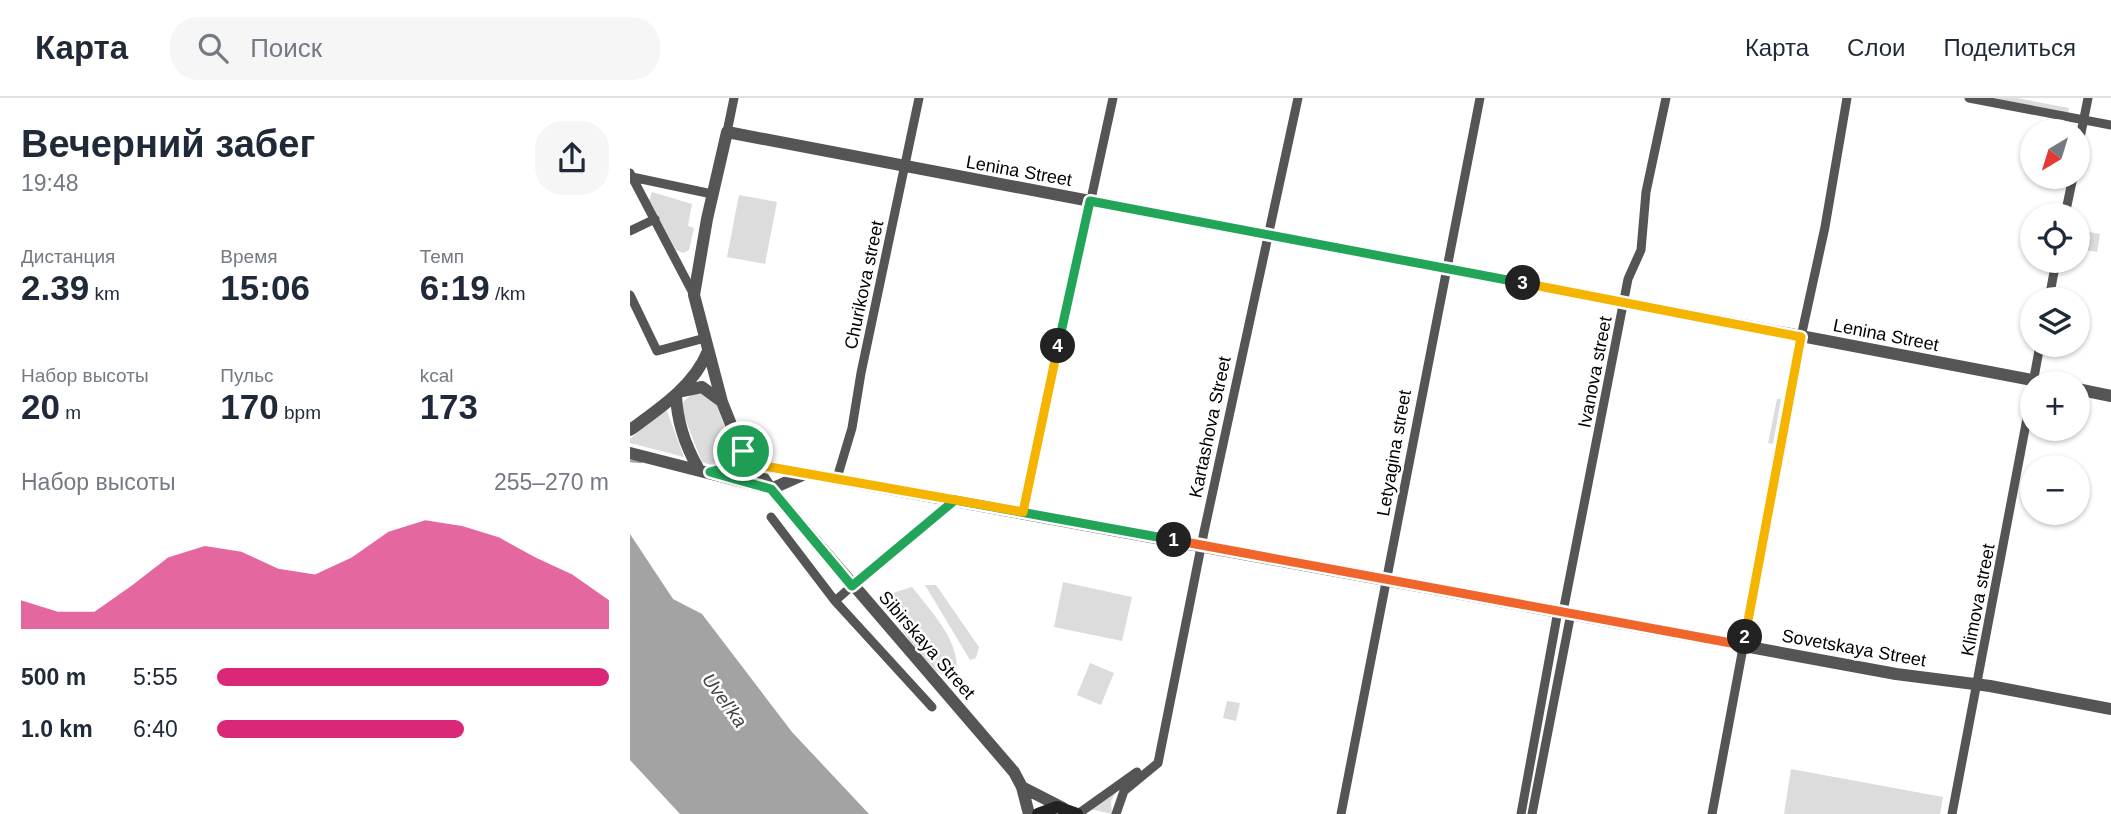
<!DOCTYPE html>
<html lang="ru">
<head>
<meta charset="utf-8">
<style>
	body { margin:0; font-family:Helvetica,sans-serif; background:#f6f6f7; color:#1f2937; height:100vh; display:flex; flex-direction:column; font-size:26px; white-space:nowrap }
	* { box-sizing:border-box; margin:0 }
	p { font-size:23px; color:#747a83 }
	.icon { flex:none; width:38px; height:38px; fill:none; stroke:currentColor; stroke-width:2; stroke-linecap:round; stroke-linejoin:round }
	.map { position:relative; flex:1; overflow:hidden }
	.details { display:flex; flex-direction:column; background:#fff; width:630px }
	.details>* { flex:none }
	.needle { width:46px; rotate:218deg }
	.fabs { position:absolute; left:1390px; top:21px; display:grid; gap:14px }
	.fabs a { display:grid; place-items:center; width:70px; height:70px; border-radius:50%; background:#fff; box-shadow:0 2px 5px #0004; font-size:35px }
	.pin { position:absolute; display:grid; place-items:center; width:60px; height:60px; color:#fff; margin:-30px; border:4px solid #fff; border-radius:50%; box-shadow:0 2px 7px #0007 }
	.km { position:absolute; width:35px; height:35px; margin:-18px; border-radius:50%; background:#222; color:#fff; font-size:19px; line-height:35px; text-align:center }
	.round { display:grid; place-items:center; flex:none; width:74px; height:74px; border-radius:28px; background:#f6f6f7 }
	.headline { display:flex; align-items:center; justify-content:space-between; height:119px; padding:0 21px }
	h1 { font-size:38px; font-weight:800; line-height:52px }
	.stats { display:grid; grid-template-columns:repeat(3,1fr); gap:10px; height:119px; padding:7px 21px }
	.stats div { display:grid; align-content:center }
	.stats b { font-size:35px; font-weight:800 }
	.stats small { font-size:19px; font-weight:400 }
	.stats p { font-size:19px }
	.chart { height:196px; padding:14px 21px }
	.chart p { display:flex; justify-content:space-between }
	.chart svg { width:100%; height:126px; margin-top:7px; fill:#db2777; opacity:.7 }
	ul { padding:0 21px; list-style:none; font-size:23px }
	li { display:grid; grid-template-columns:112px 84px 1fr; align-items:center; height:52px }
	li i { height:18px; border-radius:9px; background:#db2777 }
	header { display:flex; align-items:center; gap:42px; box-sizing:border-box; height:98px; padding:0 35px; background:#fff; border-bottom:2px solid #e0e1e3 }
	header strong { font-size:33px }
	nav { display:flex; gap:38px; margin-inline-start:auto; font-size:24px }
	.search { width:490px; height:63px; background:#f6f6f7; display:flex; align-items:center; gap:18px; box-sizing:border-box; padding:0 24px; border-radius:28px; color:#747a83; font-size:26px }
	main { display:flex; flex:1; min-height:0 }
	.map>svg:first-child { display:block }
	.green { fill:#dcdcdc }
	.water { fill:#a3a3a3 }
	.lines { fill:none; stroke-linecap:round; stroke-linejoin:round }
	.stream { stroke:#a3a3a3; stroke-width:2.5 }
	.minor { stroke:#555; stroke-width:9 }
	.tertiary { stroke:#555; stroke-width:12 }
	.secondary { stroke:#222; stroke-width:12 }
	.split-1-casing { stroke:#fff; stroke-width:14 }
	.split-2-casing { stroke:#fff; stroke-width:14 }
	.split-3-casing { stroke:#fff; stroke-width:14 }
	.split-4-casing { stroke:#fff; stroke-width:14 }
	.split-5-casing { stroke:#fff; stroke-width:14 }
	.split-1 { stroke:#22a559; stroke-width:9 }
	.split-2 { stroke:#f0652b; stroke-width:9 }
	.split-3 { stroke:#f5b400; stroke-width:9 }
	.split-4 { stroke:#22a559; stroke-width:9 }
	.split-5 { stroke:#f5b400; stroke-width:9 }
	.labels { text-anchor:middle; stroke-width:5; stroke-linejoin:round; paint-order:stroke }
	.street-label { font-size:18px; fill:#000; stroke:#fff }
	.water-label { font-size:19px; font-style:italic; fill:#444; stroke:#fff }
</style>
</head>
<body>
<header>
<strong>Карта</strong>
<div class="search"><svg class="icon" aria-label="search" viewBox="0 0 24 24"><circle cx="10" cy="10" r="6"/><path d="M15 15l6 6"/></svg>Поиск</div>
<nav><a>Карта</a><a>Слои</a><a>Поделиться</a></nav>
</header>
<main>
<section class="details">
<div class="headline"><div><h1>Вечерний забег</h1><p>19:48</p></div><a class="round"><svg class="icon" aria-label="share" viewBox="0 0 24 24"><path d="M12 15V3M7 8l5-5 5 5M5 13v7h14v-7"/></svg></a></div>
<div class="stats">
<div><p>Дистанция</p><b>2.39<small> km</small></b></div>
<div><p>Время</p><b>15:06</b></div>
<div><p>Темп</p><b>6:19<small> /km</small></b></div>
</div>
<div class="stats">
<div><p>Набор высоты</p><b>20<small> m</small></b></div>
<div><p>Пульс</p><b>170<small> bpm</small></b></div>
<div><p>kcal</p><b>173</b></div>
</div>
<div class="chart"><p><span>Набор высоты</span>255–270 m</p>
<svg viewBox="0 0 160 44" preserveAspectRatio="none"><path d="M0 44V34L10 38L20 38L30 29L40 19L50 15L60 17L70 23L80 25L90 19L100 10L110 6L120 8L130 12L140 19L150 25L160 34V44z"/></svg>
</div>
<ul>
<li><b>500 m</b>5:55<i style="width:100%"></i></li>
<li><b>1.0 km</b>6:40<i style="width:63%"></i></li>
</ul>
</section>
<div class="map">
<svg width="1481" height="716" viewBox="0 0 1481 716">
	<rect width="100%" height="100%" fill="#fff"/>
	<!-- green -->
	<path class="green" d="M1364,0h23l52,10 -1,5z
		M22,94l40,12 -4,22 6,2 -5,22 -6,3 -7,-3 -27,-50z
		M109,97l38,7 -12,62 -38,-7z
		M1450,132l20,4 -3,18 -20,-4z
		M65,293l19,7 19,52 -7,14 -7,4 -17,-6 -21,-54 3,-7z
		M1147,301h4l-8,45 -5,-1z
		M36,310l18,49 -54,-14v-4z
		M433,484l69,15 -10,44 -68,-14z
		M295,487h11l43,62 -3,11 -6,2z
		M282,489c18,23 50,56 44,87l-11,2 -9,-5c-19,-23 -47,-46 -43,-78z
		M460,565l24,10 -13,32 -24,-10z
		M597,603l13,2 -4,18 -13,-3z
		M1161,671l152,28 -3,17h-156z
		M486,694l-5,9 1,13 -22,-5z"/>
	<!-- water -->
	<path class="water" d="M0,436l43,65 29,15 90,118 77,82h-189l-50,-54z"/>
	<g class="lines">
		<!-- stream -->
		<path class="stream" d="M0,363l11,1"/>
		<!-- minor -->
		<path class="minor" d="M1339,0l142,27
			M97,34l7,-34
			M1447,55l11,-55
			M0,75l64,122
			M2,79l80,17
			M1435,117l8,-38
			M0,133l25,-12
			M0,197l27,56 48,-13
			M1419,201l7,-38
			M1403,285l7,-38
			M207,380l15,-50 9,-55 58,-275
			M393,414l90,-414
			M141,419l64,84 97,106
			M205,503l17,-15
			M933,514l65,-333 13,-29 5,-58 20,-94
			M448,716l59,-42
			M486,716l8,-23 34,-28 46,-231 94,-434
			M711,716l139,-716
			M891,716l37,-203
			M902,716l39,-201
			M1082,716l89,-477 24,-110 22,-129
			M1322,716l80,-422"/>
		<!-- tertiary -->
		<path class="tertiary" d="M1447,291l34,7
			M52,293l20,-4 19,14
			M46,297c1,26 9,50 22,73
			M0,332c29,-21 64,-44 78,-79
			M0,355l141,36 36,-16
			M123,366l1143,210 94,12 121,23
			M84,374l21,-7 8,-14
			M222,488l103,-86
			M392,689l41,21
			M399,716l-7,-27 -8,-15 -243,-283 -35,-52 -14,-35 -28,-107 13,-76 20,-87 1321,251"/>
		<!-- secondary -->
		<path class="secondary" d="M408,716l19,-7 20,7"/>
	</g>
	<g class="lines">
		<defs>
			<path id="split-1" d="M113,353l-8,14 -25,7 61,17 81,97 103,-86 219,40"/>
			<path id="split-2" d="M544,442l557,103 13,2 1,-8"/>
			<path id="split-3" d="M893,185l278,54 -56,300"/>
			<path id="split-4" d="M428,248l32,-145 433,82"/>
			<path id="split-5" d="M113,353l10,13 270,48 35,-166"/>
		</defs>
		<!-- split-1 casing -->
		<use href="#split-1" class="split-1-casing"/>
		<!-- split-2 casing -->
		<use href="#split-2" class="split-2-casing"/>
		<!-- split-3 casing -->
		<use href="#split-3" class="split-3-casing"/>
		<!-- split-4 casing -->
		<use href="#split-4" class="split-4-casing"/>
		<!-- split-5 casing -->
		<use href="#split-5" class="split-5-casing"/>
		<!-- split-1 -->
		<use href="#split-1" class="split-1"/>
		<!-- split-2 -->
		<use href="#split-2" class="split-2"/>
		<!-- split-3 -->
		<use href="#split-3" class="split-3"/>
		<!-- split-4 -->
		<use href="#split-4" class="split-4"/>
		<!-- split-5 -->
		<use href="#split-5" class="split-5"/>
	</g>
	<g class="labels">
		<!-- street labels -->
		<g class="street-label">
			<text transform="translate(389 73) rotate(10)" y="6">Lenina Street</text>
			<text transform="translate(234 187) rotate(-78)" y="6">Churikova street</text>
			<text transform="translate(1256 237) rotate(11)" y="6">Lenina Street</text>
			<text transform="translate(965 274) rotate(-79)" y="6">Ivanova street</text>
			<text transform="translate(580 329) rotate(-78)" y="6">Kartashova Street</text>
			<text transform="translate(764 355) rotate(-80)" y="6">Letyagina street</text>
			<text transform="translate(1348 502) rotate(-79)" y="6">Klimova street</text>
			<text transform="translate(297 547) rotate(49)" y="6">Sibirskaya Street</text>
			<text transform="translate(1224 550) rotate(10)" y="6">Sovetskaya Street</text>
		</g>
		<!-- water labels -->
		<g class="water-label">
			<text transform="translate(95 602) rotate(54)" y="7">Uvel'ka</text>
		</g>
	</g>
</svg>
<div class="fabs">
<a><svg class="needle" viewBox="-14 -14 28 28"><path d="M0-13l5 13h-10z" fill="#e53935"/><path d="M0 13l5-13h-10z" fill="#747a83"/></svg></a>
<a><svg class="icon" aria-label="locate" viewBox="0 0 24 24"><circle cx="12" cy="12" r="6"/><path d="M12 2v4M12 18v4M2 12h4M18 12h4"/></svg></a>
<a><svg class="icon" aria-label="layers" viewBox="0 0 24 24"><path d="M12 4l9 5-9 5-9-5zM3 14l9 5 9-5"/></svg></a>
<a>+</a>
<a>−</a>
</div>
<div class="pin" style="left:113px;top:353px;background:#1e9e55"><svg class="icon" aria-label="arrive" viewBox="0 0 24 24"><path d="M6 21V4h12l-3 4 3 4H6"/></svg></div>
<b class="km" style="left:544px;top:442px">1</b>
<b class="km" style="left:1115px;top:539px">2</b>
<b class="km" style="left:893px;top:185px">3</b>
<b class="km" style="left:428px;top:248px">4</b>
</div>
</main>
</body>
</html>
